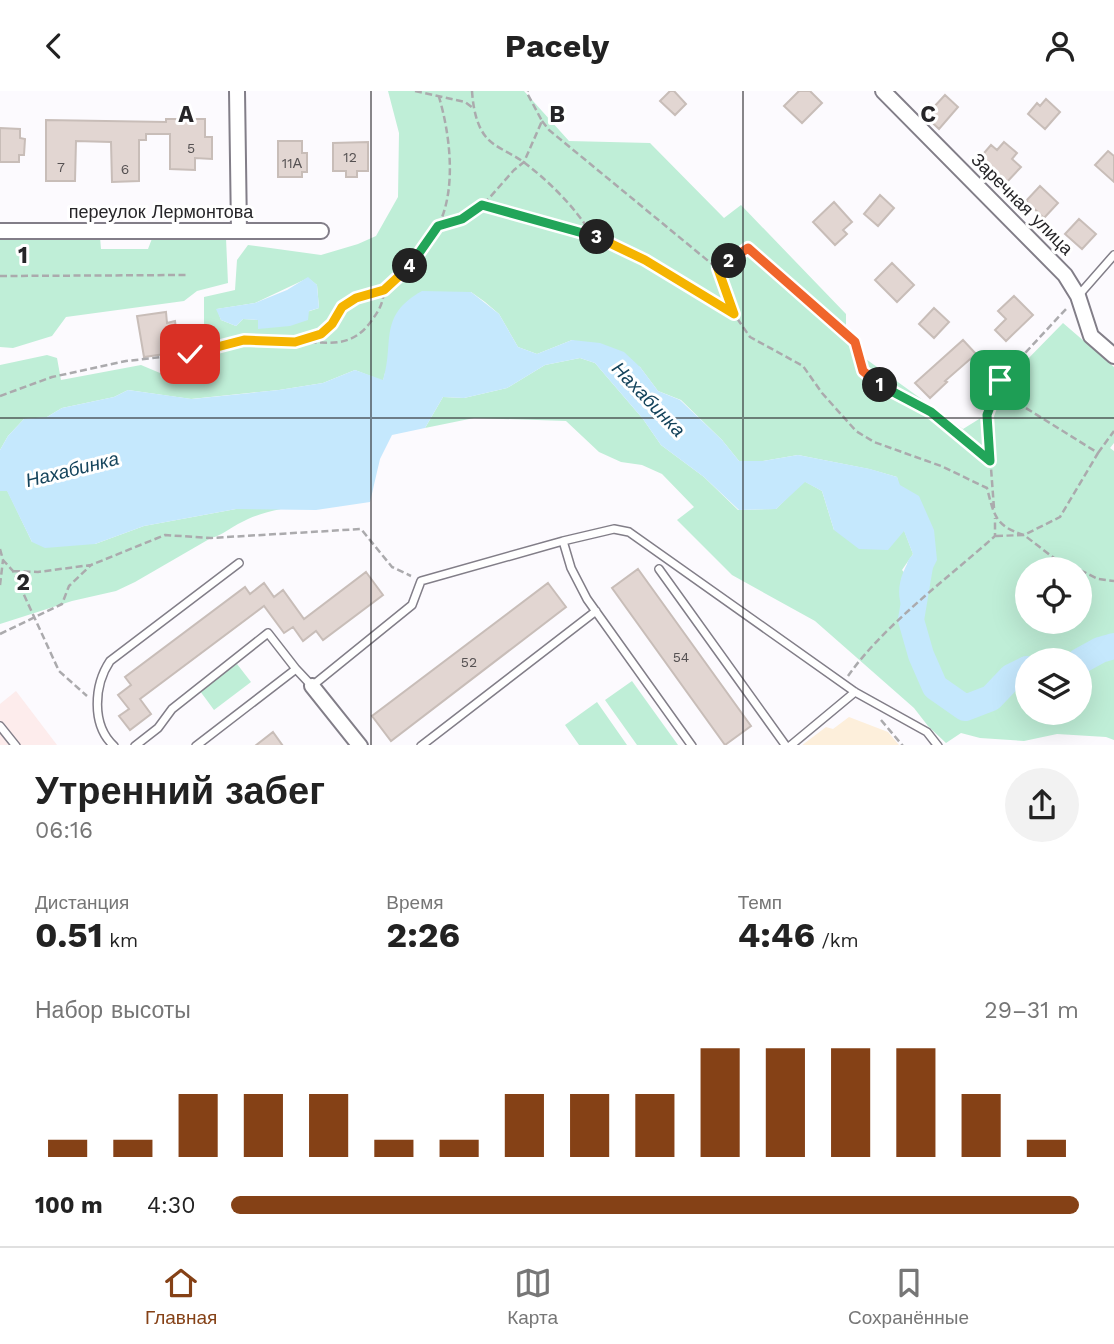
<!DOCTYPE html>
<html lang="ru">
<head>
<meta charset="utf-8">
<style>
	body { margin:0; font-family:"Work Sans",sans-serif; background:#f2f2f2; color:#222; height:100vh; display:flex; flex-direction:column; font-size:26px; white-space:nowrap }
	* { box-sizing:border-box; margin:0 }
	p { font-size:23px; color:#767676 }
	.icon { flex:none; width:38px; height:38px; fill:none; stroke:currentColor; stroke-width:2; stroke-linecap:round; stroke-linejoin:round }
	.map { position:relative; height:654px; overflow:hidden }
	.panel { display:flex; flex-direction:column; background:#fff; flex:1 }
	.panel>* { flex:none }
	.tools { position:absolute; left:1015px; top:466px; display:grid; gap:14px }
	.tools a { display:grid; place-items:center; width:77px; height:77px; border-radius:50%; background:#fff; box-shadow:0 7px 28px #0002; font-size:35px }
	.pin { position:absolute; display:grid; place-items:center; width:60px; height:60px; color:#fff; margin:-30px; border-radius:14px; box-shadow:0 4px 10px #0006 }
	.km { position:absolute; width:35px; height:35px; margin:-18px; border-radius:50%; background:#222; color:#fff; font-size:19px; line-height:35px; text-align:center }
	.round { display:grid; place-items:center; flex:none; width:74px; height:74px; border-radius:37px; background:#f2f2f2 }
	.head { display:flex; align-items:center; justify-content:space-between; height:119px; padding:0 35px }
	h1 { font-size:38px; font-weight:700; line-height:52px }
	.stats { display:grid; grid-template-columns:repeat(3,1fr); gap:10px; height:119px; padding:7px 35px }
	.stats div { display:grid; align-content:center }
	.stats b { font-size:35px; font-weight:700 }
	.stats small { font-size:19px; font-weight:400 }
	.stats p { font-size:19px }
	.chart { height:196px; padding:14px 35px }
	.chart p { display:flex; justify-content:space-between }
	.chart svg { width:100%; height:126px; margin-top:7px; stroke:#854116; stroke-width:6 }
	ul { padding:0 35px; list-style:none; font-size:23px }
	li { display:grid; grid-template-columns:112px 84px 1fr; align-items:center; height:52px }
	li i { height:18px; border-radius:9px; background:#854116 }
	header { display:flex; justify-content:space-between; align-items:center; height:91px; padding:0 35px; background:#fff; font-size:32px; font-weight:700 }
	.menu { display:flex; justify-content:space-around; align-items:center; height:98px; border-top:2px solid #e0e0e0; background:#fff; font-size:19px; color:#767676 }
	.menu a { display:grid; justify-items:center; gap:4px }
	.menu .selected { color:#854116 }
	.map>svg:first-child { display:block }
	.industrial { fill:#fdecec }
	.education { fill:#fdefdb }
	.green { fill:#bfeed7; fill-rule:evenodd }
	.water { fill:#c5e8fd }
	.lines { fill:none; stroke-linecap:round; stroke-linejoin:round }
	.river { stroke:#c5e8fd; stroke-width:26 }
	.building { fill:#e2d6d2; stroke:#c8bdb8; stroke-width:2 }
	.lane-casing { stroke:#827e88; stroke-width:10 }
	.street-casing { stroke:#827e88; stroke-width:18 }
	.path { stroke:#abaaad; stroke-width:2.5; stroke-dasharray:7 3.5; stroke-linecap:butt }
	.lane { stroke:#fff; stroke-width:7 }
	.street { stroke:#fff; stroke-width:14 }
	.split-1-casing { stroke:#fff; stroke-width:14 }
	.split-2-casing { stroke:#fff; stroke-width:14 }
	.split-3-casing { stroke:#fff; stroke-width:14 }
	.split-4-casing { stroke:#fff; stroke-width:14 }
	.split-5-casing { stroke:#fff; stroke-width:14 }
	.split-1 { stroke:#22a559; stroke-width:9 }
	.split-2 { stroke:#f0652b; stroke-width:9 }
	.split-3 { stroke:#f5b400; stroke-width:9 }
	.split-4 { stroke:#22a559; stroke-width:9 }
	.split-5 { stroke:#f5b400; stroke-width:9 }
	.grid { fill:none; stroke:#262528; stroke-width:2; stroke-opacity:0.55 }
	.labels { text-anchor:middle; stroke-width:6; stroke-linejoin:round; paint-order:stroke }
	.number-label { font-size:14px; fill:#555152 }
	.street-label { font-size:18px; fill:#262528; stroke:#fff }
	.water-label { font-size:19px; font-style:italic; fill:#15445c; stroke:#fff }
	.grid-label { font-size:23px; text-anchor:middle; font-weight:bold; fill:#262528; stroke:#fff; stroke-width:6; stroke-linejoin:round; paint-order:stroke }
</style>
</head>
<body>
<header><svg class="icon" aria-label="back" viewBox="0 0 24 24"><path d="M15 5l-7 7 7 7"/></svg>Pacely<svg class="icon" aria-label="person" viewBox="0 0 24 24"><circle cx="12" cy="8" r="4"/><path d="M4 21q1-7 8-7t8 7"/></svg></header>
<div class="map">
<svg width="1114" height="655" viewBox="0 0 1114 655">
	<rect width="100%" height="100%" fill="#fcfafe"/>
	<!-- industrial -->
	<path class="industrial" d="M16,600l41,54h-57v-41z"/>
	<!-- education -->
	<path class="education" d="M849,626l39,15 11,13 -98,1 25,-19 7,2z"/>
	<!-- green -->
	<path class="green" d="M388,0h136l45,50 81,2 74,75 17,-13 105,109v22l13,18 104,75 37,-23 18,-37 45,-46 51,44v76l-4,5 4,3v289l-8,-3 -49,-3 -33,7 -44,-3 -19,-5 -15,10 -18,-17 -14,-18 -99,-87 -83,-46 -55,-55 17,-13 -32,-33 -20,-9 -21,-3 -22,-10 -33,-31 -92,-3 -49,10 18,-31 21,1 43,-10 38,-23 35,-7 15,5 48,56 18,26 43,32 34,33 38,-1 28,-28 18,10 12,39h70l9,24 -11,16 19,22 -24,-115 -28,-8 -71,-14 -35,6h-24l-17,-21 -41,-40 -23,-9 -18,-24 -68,-27 -35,14 -19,-7 -19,-33 -14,-12 -14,-10h-18l-68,81 -2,8 -28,-11 -32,13 -44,7 -88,9 -63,-9 -14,7 -52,11 -15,9 -23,2 -16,17 -8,14v-85l47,-10 10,3 4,22 80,-15 19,8 22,-3 22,-28v-45l31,-7 2,-30 11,-15 73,10 37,-11 18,-8 22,-39 1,-64zM308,187l9,7 2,23 -61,20v-8l-15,-1 -7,7 -15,-6 -4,-11 38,-6zM1027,478h53v52h-53zM1027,569h53v52h-53z
		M153,145l73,2 2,45 -31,8 -13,10 -118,16 -14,19 -39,12 -13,-1v-109l100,-1 1,12h47z
		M7,399l25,52 63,2 49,-18 92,-17h45c-14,3 -26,6 -39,13 -11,5 -19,13 -31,16l-76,44 -19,9 -44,10 -72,23v-133z
		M237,573l14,18 -37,28 -14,-19z
		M632,590l46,64h-41l-32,-45z
		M597,611l30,43h-48l-14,-20z"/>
	<!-- water -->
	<path class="water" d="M308,186l9,8 2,23 -10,3 -1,9 -18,6 -32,3v-9l-15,-1 -7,7 -15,-6 -5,-11 39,-6 32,-13z
		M422,200l49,1 28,22 19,33 19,7 35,-14 28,3 24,9 16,15 18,24 22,9 42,40 17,21h24l35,-6 72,14 27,8 3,8 19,11 15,34 3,30 -16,32 -18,18c-9,-20 -1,-39 10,-56l-9,-23 -16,19 -29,-1 -25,-19 -12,-39 -17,-9 -29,27 -37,1 -35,-33 -43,-32 -18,-26 -48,-56 -15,-5 -35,7 -38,23 -43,10 -21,-1 -18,31 -33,7 -12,24 -10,43 -54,8 -80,-1 -92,17 -49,18 -50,4 -13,-6 -25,-51h-7v-41l8,-14 16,-17 23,-2 15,-9 52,-11 14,-7 64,9 87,-9 44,-7 32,-13 28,10c12,-37 -6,-64 39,-89z"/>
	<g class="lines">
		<!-- river -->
		<path class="river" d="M920,475l-9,54 10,35 14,32 30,21 26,-10 20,-21 16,-8
			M1080,570l20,-11 14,-4"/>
	</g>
	<!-- building -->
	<path class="building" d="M670,0h4l12,13 -11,11 -15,-14z
		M799,0h11l12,12 -20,20 -18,-17z
		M945,4l13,12 -19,22 -17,-16 7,-9 4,4z
		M1046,8l14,13 -15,17 -17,-15 9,-11 3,3z
		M166,28h39v18h7v22l-17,-1v12l-25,-1v-35h-24v6h-7v41l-27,1 -1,-40 -35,-1 -1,40h-29v-61l120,2z
		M0,37l20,1v9l5,1 -1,16h-5v7h-19z
		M278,50h24v12h5v19h-5v5h-24z
		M368,51v29h-11v6h-11v-6h-13v-28z
		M1004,51l13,11 -5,6 9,8 -16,17 -27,-24 13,-15 6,5z
		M1108,60l6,5v26l-19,-17z
		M1040,95l18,17 -14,15 -18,-17z
		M880,104l14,13 -16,18 -14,-12z
		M834,111l18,20 -9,8 4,4 -12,11 -22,-23z
		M1079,128l17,15 -14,15 -17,-15z
		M892,172l22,22 -17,17 -22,-22z
		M1014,205l19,19 -27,26 -11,-11 11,-11 -8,-8z
		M934,217l15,14 -15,16 -15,-14z
		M166,221l1,11 8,-2 4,31 -35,5 -7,-41z
		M963,249l13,14 -31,27 2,1 -17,16 -15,-15z
		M638,478l113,157 -26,19 -113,-157z
		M366,481l17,23 -60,45 -7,-9 -13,10 -10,-14 -9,6 -20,-27 -124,93 11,15 -21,16 -11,-14 10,-7 -11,-14 13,-10 -6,-8 120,-90 5,7 14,-11 10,14 9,-7 21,29z
		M548,492l18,24 -175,134 -19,-25z
		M273,641l10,14h-28z"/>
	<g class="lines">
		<defs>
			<path id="lane" d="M1078,205l36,-41
				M563,450l51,-12 15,3 226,160 72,40 11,14
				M659,478l127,177
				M0,635l16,20
				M114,655c-23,-21 -20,-61 -4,-85l129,-98
				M135,655l23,-18 14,-19 96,-76 28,36 16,17 100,-81 9,-24 142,-40 8,27 16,31 105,147
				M196,655l100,-77
				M421,655l175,-135
				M790,655l65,-54"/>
			<path id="street" d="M237,0l2,140
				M883,0l182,184 13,21 13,40 23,20
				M0,140h321
				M312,595l48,60"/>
		</defs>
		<!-- lane casing -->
		<use href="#lane" class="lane-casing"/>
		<!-- street casing -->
		<use href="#street" class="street-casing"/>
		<!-- path -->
		<path class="path" d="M415,0l50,11 8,6
			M472,0c1,15 4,34 14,46 8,10 25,16 36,24 26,19 53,46 70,74l-109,-30
			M542,30l7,9 169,139 16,45 16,23 53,29 19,27 34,38 18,11 67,24 46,22c7,27 8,38 37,47l36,-18 38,-64 -101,-63
			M438,135c19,-36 12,-92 1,-129
			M592,144l53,25 88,53
			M718,178l30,-21 106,94 9,29 13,11 55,30 58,48
			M0,185l187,-1
			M299,251c31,0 53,7 73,-22 8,-11 11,-17 12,-30
			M0,305l52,-19 74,-16 64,-7 54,-14 51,3 26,-9 12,-10 9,-16 14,-10 28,-8 32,-29 22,-35 24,-7 21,-14 31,-35 10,-8 18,-41 -15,-28 1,-2
			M1098,362l16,-22
			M994,417l-7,-93 13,-35 66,-71
			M996,445l28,-1 30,23 22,11
			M0,458l3,11 10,11 46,100 28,25
			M1080,479l18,9 16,2
			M13,480l25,1 53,-7 74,-30 46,3 150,-9 31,38 19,9
			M0,494l3,-25
			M0,543l62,-30 7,-18 22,-21
			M848,585c35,-50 100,-98 147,-140v-18
			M881,629l22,26"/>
		<!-- lane -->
		<use href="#lane" class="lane"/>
		<!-- street -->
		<use href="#street" class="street"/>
	</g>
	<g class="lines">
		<defs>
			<path id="split-1" d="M880,294l51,27 59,49 -3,-46 13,-35"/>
			<path id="split-2" d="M729,170l19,-13 107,94 8,29 17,14"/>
			<path id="split-3" d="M597,146l48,23 89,54 -16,-45 11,-8"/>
			<path id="split-4" d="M410,175l28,-40 24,-7 20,-14 115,32"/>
			<path id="split-5" d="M190,263l54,-14 51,2 26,-8 11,-10 10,-17 14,-9 28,-8 26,-24"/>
		</defs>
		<!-- split-1 casing -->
		<use href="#split-1" class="split-1-casing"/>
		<!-- split-2 casing -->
		<use href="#split-2" class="split-2-casing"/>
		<!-- split-3 casing -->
		<use href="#split-3" class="split-3-casing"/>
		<!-- split-4 casing -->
		<use href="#split-4" class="split-4-casing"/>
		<!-- split-5 casing -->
		<use href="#split-5" class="split-5-casing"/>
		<!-- split-1 -->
		<use href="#split-1" class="split-1"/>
		<!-- split-2 -->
		<use href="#split-2" class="split-2"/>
		<!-- split-3 -->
		<use href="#split-3" class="split-3"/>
		<!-- split-4 -->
		<use href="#split-4" class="split-4"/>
		<!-- split-5 -->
		<use href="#split-5" class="split-5"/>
	</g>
	<!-- grid -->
	<path class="grid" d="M371,0v655M743,0v655M0,327h1114"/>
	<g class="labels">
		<!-- number labels -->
		<g class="number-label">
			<text x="191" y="62">5</text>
			<text x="350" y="71">12</text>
			<text x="292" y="77">11А</text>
			<text x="61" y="81">7</text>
			<text x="125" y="83">6</text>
			<text x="681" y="571">54</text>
			<text x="469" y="576">52</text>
		</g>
		<!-- street labels -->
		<g class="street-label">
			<text transform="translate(1022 113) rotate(45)" y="6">Заречная улица</text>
			<text x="161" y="127">переулок Лермонтова</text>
		</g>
		<!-- water labels -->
		<g class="water-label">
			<text transform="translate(649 308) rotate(46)" y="7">Нахабинка</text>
			<text transform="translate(72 378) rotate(-14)" y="7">Нахабинка</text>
		</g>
	</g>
	<g class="grid-label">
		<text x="186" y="31">A</text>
		<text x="557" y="31">B</text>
		<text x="928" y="31">C</text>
		<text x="23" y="172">1</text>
		<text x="23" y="499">2</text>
	</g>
</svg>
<div class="tools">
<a><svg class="icon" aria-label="locate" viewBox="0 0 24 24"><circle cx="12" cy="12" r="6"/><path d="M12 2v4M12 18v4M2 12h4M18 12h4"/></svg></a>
<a><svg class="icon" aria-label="layers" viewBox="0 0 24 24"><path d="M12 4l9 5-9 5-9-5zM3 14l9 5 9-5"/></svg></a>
</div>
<div class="pin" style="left:1000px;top:289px;background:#1e9e55"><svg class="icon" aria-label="arrive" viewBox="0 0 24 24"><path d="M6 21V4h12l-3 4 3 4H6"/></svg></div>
<div class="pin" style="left:190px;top:263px;background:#d93025"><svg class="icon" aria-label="check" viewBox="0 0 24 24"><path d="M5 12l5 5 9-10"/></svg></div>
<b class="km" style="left:880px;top:294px">1</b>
<b class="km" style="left:729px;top:170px">2</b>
<b class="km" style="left:597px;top:146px">3</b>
<b class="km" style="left:410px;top:175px">4</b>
</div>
<section class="panel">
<div class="head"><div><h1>Утренний забег</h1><p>06:16</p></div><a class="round"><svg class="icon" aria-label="share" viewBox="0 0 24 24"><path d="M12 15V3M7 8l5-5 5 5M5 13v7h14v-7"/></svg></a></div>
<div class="stats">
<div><p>Дистанция</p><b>0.51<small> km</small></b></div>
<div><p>Время</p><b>2:26</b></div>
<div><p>Темп</p><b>4:46<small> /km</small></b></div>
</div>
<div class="chart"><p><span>Набор высоты</span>29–31 m</p>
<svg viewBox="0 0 160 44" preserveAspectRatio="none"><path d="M5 44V38M15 44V38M25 44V22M35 44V22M45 44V22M55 44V38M65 44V38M75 44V22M85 44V22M95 44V22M105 44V6M115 44V6M125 44V6M135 44V6M145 44V22M155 44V38"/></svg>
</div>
<ul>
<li><b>100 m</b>4:30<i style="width:100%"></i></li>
</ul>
</section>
<nav class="menu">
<a class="selected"><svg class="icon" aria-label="home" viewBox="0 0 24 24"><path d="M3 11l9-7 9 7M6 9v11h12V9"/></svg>Главная</a>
<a><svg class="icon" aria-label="map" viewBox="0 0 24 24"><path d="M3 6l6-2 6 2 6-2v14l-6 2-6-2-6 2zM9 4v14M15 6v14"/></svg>Карта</a>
<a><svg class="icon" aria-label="saved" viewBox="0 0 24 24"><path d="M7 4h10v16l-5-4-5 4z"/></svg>Сохранённые</a>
</nav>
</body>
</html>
